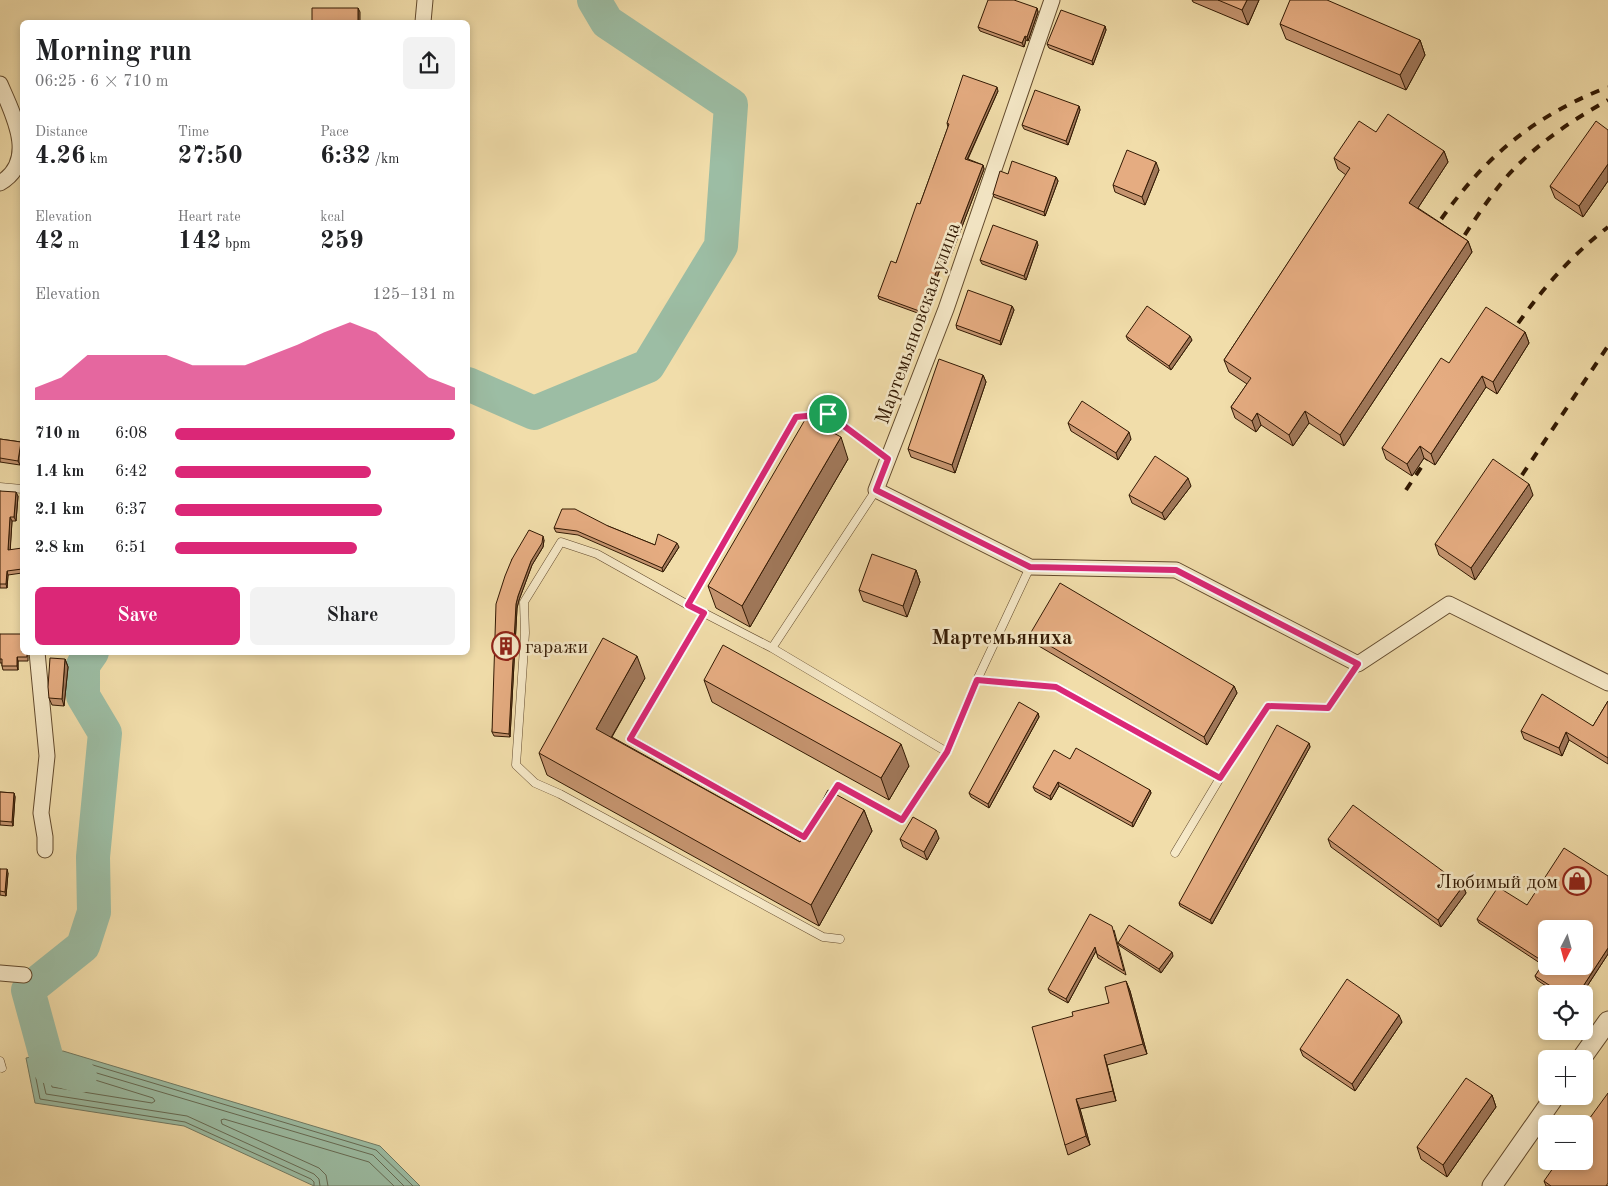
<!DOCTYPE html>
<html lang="en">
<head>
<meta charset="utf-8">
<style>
	body { margin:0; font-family:"Old Standard TT",serif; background:#f2f2f2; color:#202124; height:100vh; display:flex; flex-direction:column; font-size:19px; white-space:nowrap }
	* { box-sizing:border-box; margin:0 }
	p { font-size:16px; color:#757577 }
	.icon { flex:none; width:28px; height:28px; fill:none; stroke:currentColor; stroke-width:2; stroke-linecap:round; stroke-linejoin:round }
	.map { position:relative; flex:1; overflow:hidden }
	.details { position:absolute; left:20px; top:20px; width:450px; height:635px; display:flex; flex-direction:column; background:#fff; border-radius:8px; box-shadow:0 2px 8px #0003 }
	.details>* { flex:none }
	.needle { width:32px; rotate:186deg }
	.tools { position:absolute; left:1538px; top:920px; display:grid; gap:10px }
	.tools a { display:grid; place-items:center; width:55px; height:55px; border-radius:8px; background:#fff; box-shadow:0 2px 8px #0003; font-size:25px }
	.pin { position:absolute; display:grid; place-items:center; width:42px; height:42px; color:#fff; margin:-21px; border:2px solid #fff; border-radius:50%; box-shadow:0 1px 5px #0007 }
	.round { display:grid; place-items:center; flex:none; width:52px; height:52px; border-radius:8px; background:#f2f2f2 }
	.overview { display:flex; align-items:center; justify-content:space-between; height:85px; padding:0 15px }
	h1 { font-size:28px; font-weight:700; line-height:38px }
	.figures { display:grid; grid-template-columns:repeat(3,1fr); gap:8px; height:85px; padding:5px 15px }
	.figures div { display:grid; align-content:center }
	.figures b { font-size:25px; font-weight:700 }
	.figures small { font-size:14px; font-weight:400 }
	.figures p { font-size:14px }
	.chart { height:140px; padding:10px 15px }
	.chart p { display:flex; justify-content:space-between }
	.chart svg { width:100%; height:90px; margin-top:5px; fill:#db2777; opacity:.7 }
	.button { display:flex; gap:10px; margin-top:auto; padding:10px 15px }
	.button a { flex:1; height:58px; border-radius:8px; background:#db2777; color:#fff; font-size:20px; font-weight:700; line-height:58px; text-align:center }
	.button a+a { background:#f2f2f2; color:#202124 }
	ul { padding:0 15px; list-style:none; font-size:16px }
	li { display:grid; grid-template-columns:80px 60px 1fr; align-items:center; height:38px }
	li i { height:12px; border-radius:6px; background:#db2777 }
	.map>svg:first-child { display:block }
	.water { fill:#9cbda4; stroke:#727b64 }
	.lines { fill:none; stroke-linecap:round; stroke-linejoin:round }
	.shore { stroke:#676b54; stroke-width:1 }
	.river { stroke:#9cbda4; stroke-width:34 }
	.service-casing { stroke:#624a2d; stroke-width:9 }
	.minor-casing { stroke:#624a2d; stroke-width:17 }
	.tertiary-casing { stroke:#624a2d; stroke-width:21 }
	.service { stroke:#f6e9c8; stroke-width:8 }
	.minor { stroke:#f6e9c8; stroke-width:15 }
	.tertiary { stroke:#f6e9c8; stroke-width:19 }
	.rail { stroke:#321903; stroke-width:4; stroke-dasharray:9 9; stroke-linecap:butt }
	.wall { fill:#c5946f; stroke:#321903 }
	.shaded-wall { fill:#a0785a; stroke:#321903 }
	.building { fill:#e5ac81; stroke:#321903; fill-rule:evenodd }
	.route-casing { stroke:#fff; stroke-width:10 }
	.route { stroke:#db2777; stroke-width:6 }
	.labels { text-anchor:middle; stroke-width:5; stroke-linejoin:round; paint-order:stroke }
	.street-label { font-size:20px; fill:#321903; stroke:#f6e9c8 }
	.poi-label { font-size:20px; fill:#321903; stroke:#f6e9c8; text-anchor:start }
	.neighbourhood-label { font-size:21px; font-weight:bold; fill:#321903; stroke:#f6e9c8 }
</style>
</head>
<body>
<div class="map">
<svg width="1608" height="1186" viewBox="0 0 1608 1186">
	<rect width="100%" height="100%" fill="#f1ddaa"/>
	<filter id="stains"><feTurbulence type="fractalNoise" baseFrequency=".004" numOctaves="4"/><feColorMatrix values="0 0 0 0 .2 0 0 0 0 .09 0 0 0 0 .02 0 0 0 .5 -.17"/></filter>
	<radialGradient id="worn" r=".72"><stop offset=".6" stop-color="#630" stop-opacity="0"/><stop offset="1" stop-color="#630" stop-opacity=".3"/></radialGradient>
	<!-- water -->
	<path class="water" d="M63,1051l317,95 40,40h-106l-130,-60 -149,-23 -9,-45z"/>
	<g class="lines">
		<!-- shore -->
		<path class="shore" d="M63,1070l90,28 2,3 -3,2 -100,-16 -3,-14z
			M314,1186v-4l-3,-3 -126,-57 -145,-23 -7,-36 30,-7 313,94 37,36
			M320,1186l-1,-7 -5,-5 -127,-58 -141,-22 -6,-26 23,-5 310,92 31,31
			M328,1186l-2,-11 -7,-7 -97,-44 -1,-4 3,-1 145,43 25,24"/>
		<!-- river -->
		<path class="river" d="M468,384l66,29 114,-47 73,-120 10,-141 -124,-83 -13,-22
			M80,1076l-31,-9 -21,-77 55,-44 11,-34 -1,-55 12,-124 -22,-37v-31l9,-13"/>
		<defs>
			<path id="service" d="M0,487l22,2
				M688,605l-91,-51 -36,-12 -37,60 1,31 -9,132 19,18 25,11 263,143 17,2
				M704,613l68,35
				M977,680l79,7 164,91 48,-72 60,2 30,-44
				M947,752l30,-72 53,-113
				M828,800l10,-15 64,35 45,-68 -175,-104 104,-158
				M808,831l-4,6 -174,-98 74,-126 -16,-8 108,-188 32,-3 60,45
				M1175,853l45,-75
				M0,1061l2,7"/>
			<path id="minor" d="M1052,0l-106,309 -70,181 154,77 146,3 182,94 91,-60 159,79
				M423,22l2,-22
				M0,84c13,30 38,77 0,99
				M37,652l10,104 -6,57 4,24v13
				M0,973l24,2"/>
			<path id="tertiary" d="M1581,1059l27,-38
				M1492,1186l63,-90"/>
		</defs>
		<!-- service casing -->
		<use href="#service" class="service-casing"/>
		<!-- minor casing -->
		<use href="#minor" class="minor-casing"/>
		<!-- tertiary casing -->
		<use href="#tertiary" class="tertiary-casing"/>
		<!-- service -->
		<use href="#service" class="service"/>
		<!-- minor -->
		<use href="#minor" class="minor"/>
		<!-- tertiary -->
		<use href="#tertiary" class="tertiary"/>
		<!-- rail -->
		<path class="rail" d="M1431,234c47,-71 97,-116 177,-147
			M1455,250c15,-23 30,-47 48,-69 29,-34 66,-59 105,-81
			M1508,338c28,-42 60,-80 100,-111
			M1406,490l28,-42
			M1512,490l96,-144"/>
	</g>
	<!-- wall -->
	<path class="wall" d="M1192,0h67l-11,25 -55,-23z
		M1037,8l1,4 -10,29 -2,-1 -2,7 -44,-16 -2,-4z
		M1280,24l140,16 5,15 -19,35 -120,-51z
		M1105,26l1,4 -13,35 -44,-17 -2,-4z
		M998,91l-30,68 15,6 1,4 -34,89 -5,-2 -22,59 -44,-16 -1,-3 18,-33 24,-59 28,-77 -1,-4z
		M1079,106l1,4 -12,35 -44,-16 -2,-4z
		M1608,130v51l-25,36 -28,-19 -5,-12z
		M1376,132l68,19 4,11 -30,46 50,33 4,11 -128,194 -35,-23 -16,23 -32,-21 -5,7 -21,-14 -4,-11 16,-23 -18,-12 -5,-12 122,-185 -8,-6 -4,-11z
		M1159,170l-14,35 -30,-13 -2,-7z
		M1008,174l48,3 2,4 -13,35 -51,-19 -1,-3z
		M1038,245l-12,35 -44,-16 -2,-4z
		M1012,306l2,4 -13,35 -44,-16 -1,-4z
		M1525,332l4,11 -32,51 -11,-7 -51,78 -11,-7 -12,18 -26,-17 -4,-11 67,-85z
		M1126,336l66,4 -21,30 -43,-30z
		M983,375l3,7 -31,91 -44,-16 -3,-8z
		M1068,423l63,16 -13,21 -47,-29z
		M0,439l21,3 1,4 -2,19 -20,-3z
		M848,459l-98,168 -34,-19 -8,-22z
		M1191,486l-26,34 -33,-17 -3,-8z
		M0,491l18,5 -2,25h-4l-2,29 12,1v22l-14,2 -1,13h-7z
		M1533,495l-58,85 -36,-25 -4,-11z
		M608,526l47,19 24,2 -16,25 -85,-37 -22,-3 -2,-4z
		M544,540l-1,7 -11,18 -13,35 -2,8 -7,129 -16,-1 -2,-4 20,-173z
		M916,570l4,12 -13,35 -44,-16 -4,-11z
		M0,634l22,18h6v9h-10v9h-15l-1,-4v-3h-2z
		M1030,634l204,52 3,7 -30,52 -175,-103z
		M65,659l3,8 -4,39 -12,-1 -3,-7z
		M645,678l-33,59 188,105 64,-32 8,21 -53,95 -272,-151 -8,-22z
		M704,680l205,86 -20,34 -177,-98z
		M1608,701v63l-39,-24 -7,16 -38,-17 -3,-8 72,-5z
		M1038,713l1,4 -50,91 -18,-11 -2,-4z
		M1309,743l1,4 -98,177 -32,-18 -1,-3z
		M1070,759l80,31 1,3 -18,34 -74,-41 -8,14 -16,-9 -2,-4z
		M0,792l14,1 1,4 -2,29 -13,-1z
		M939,838l-12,22 -24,-13 -3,-8z
		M1328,839l135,47 3,7 -25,34 -110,-80z
		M0,869l8,4 -2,23 -6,-1z
		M1608,876v78l-26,40h-24l-21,-14 -2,-4 8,-11 -64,-42 -2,-4 50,-14z
		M1114,930l12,45 -28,-17 -2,-7 -28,52 -18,-10 -2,-4z
		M1118,943l55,13 -12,17 -41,-27z
		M1126,981l4,10 17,63 -40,11 9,36 -36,8 10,36 -22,10 -3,-10 8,-129 36,-13z
		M1402,1022l-47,69 -52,-35 -3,-7z
		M1492,1095l4,12 -49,70 -26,-18 -4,-12z
		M1544,1181l64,5h-62z"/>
	<!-- shaded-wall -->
	<path class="shaded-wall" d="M1247,0h12l-11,25 -6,-15z
		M358,8l2,4v10h-2z
		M1037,8l1,4 -10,29 -1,-4z
		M1105,26l1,4 -13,35 -1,-4z
		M1025,36l1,4 -2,7 -2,-4z
		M1420,40l5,15 -19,35 -6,-15z
		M997,87l1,4 -32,71 -1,-3z
		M1079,106l1,4 -12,35 -2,-4z
		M1444,151l4,11 -34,52 -5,-11z
		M1156,162l3,8 -14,35 -3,-8z
		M1608,164v17l-25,36 -4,-11z
		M983,165l1,4 -34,89 -1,-4z
		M1056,177l2,4 -13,35 -1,-4z
		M1037,241l1,4 -12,35 -2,-4z
		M1468,241l4,11 -128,194 -4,-11z
		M943,252l2,4 -22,59 -1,-3z
		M1012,306l2,4 -13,35 -1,-4z
		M1525,332l4,11 -32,51 -4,-12z
		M1190,336l2,4 -21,30 -2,-4z
		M983,375l3,7 -31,91 -3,-8z
		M1482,376l4,11 -51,78 -4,-11z
		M1305,411l4,12 -16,23 -4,-11z
		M1257,413l4,12 -5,7 -4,-11z
		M1129,432l2,7 -13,21 -2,-7z
		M841,437l7,22 -98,168 -8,-21z
		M21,442l1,4 -2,19 -2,-4z
		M1420,446l4,12 -12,18 -5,-12z
		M1188,478l3,8 -26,34 -3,-7z
		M1529,484l4,11 -58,85 -4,-12z
		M16,492l2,4 -2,25 -2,-4z
		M10,517l2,4 -2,33 -2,-4z
		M543,536l1,4 -1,7 -11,18 -13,35 -2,8 -7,129 -1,-3 7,-130 2,-8 13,-35z
		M677,543l2,4 -16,25 -1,-4z
		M916,570l4,12 -13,35 -4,-11z
		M7,571l1,4 -1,13 -1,-4z
		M637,656l8,22 -41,72 -8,-21z
		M17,657l1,4v9l-1,-4z
		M65,659l3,8 -4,39 -2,-7z
		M1234,686l3,7 -30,52 -3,-8z
		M1038,713l1,4 -50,91 -1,-4z
		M1566,732l3,8 -7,16 -3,-8z
		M1309,743l1,4 -98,177 -2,-4z
		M901,744l8,22 -20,34 -8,-22z
		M1058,782l1,4 -8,14 -1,-4z
		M1150,790l1,3 -18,34 -1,-4z
		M14,793l1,4 -2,29 -1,-4z
		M864,810l8,21 -53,95 -8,-21z
		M936,830l3,8 -12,22 -3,-8z
		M7,869l1,4 -2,23 -1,-4z
		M1463,886l3,7 -25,34 -3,-7z
		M1095,947l1,4 -28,52 -2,-4z
		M1608,948v6l-26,40h-4z
		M1172,952l1,4 -12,17 -2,-4z
		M1126,981l4,10 17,63 -4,-10z
		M1399,1015l3,7 -47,69 -3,-7z
		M1104,1055l3,10 9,36 -3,-10z
		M1492,1095l4,12 -49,70 -4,-12z
		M1076,1099l4,10 10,36 -4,-9z"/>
	<!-- building -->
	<path class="building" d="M988,0h26l23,8 -10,29 -2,-1 -3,7 -44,-16z
		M1218,0h29l-5,10z
		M1290,0h37l93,40 -20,35 -120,-51z
		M312,8h46v14h-46z
		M1061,10l44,16 -13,35 -45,-17z
		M963,75l34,12 -32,72 18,6 -34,89 -6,-2 -21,60 -44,-16 13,-35 5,2 21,-60 3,1 29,-80 -2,-1z
		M1035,90l44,16 -13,35 -44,-16z
		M1388,114l56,37 -35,52 59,38 -128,194 -35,-24 -16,24 -32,-22 -5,8 -21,-14 20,-29 -27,-18 126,-192 -16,-10 25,-37 17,11z
		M1596,121l12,9v34l-29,42 -29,-20z
		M1127,150l29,12 -14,35 -29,-12z
		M1012,161l44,16 -12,35 -51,-18 7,-23 8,3z
		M993,225l44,16 -13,35 -44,-16z
		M968,290l44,16 -12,35 -44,-16z
		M1147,306l43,30 -21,30 -43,-30z
		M1486,307l39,25 -32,50 -11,-6 -51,78 -11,-8 -13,18 -25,-16 59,-90 8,5z
		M939,359l44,16 -31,90 -44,-16z
		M1082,401l47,31 -13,21 -48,-30z
		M806,418l35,19 -99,169 -34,-20z
		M0,439l21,3 -3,19 -18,-3z
		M1155,456l33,22 -26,35 -33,-18z
		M1493,459l36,25 -58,84 -36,-24z
		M0,491l16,1 -2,25h-4l-2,33 14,-2v21l-15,2 -1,13h-6z
		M562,509h13l33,17 47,19 3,-11 19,9 -15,25 -85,-37 -23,-3z
		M529,530l14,6 -1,7 -11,18 -13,35 -2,8 -7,130 -17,-2 4,-128 9,-28 7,-17z
		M872,554l44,16 -13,36 -44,-16z
		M1060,583l174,103 -30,51 -174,-103z
		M0,634h22v18h5v5h-10v9h-15v-7h-2z
		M603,638l34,18 -41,73 204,113 28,-52 36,20 -53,95 -272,-152z
		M723,645l178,99 -20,34 -177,-98z
		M50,658l15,1 -3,40 -13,-1 -1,-11z
		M1542,694l51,32 15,-25v57l-42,-26 -7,16 -38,-17z
		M1019,702l19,11 -50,91 -19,-11z
		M1277,725l32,18 -99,177 -31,-17z
		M1076,748l74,42 -18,33 -74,-41 -8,14 -17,-9 21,-37 16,9z
		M0,792l14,1 -2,29 -12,-1z
		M1353,805l110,81 -25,34 -110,-81z
		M913,817l23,13 -12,22 -24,-13z
		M1564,848l44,28v72l-30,46h-15l-28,-18 9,-14 -67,-43 21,-32 29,18zM1546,929h38v37h-38z
		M0,869h7l-2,23 -5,-1z
		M1090,914l22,12 12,45 -27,-17 -2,-7 -29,52 -18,-10z
		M1129,925l43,27 -13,17 -41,-26z
		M1347,979l52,36 -47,69 -52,-35z
		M1126,981l17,63 -39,11 9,36 -37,8 10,37 -21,9 -33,-118 41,-11 -1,-4 37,-9 -4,-16z
		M1466,1078l26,17 -49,70 -26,-18z
		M1608,1093v90l-2,3h-55l-7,-5 14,-20h26v-35z"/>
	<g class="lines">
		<defs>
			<path id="route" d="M828,414l60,45 -12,31 154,77 146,3 182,94 -30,44 -60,-2 -48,72 -164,-91 -79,-7 -30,72 -45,68 -64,-35 -34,52 -174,-98 74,-126 -16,-8 108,-188z"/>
		</defs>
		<!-- route casing -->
		<use href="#route" class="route-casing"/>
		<!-- route -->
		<use href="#route" class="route"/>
	</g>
	<!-- icons -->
	<defs>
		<symbol id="building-ring" viewBox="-11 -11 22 22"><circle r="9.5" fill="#f6e9c8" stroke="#8f2418" stroke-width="1.5"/><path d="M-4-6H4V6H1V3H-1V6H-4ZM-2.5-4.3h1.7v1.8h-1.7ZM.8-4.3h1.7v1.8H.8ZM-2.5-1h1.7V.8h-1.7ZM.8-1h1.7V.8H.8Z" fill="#8f2418"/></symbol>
		<symbol id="shop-ring" viewBox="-11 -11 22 22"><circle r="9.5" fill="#f6e9c8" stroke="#8f2418" stroke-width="1.5"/><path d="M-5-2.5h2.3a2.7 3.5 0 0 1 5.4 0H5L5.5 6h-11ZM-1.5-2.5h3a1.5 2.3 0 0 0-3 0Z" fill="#8f2418"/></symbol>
	</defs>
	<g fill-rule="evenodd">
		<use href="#building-ring" x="490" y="630" width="32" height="32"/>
		<use href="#shop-ring" x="1561" y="865" width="32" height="32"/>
	</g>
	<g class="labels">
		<!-- street labels -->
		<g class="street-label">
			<text transform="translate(917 323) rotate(-70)" y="7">Мартемьяновская улица</text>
		</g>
		<!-- poi labels -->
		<g class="poi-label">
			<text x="525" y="653">гаражи</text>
			<text x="1558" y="888" text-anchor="end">Любимый дом</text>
		</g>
		<!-- neighbourhood labels -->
		<g class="neighbourhood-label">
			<text x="1002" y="644">Мартемьяниха</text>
		</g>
	</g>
	<rect width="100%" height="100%" filter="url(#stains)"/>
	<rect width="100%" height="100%" fill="url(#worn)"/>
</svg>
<div class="tools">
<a><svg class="needle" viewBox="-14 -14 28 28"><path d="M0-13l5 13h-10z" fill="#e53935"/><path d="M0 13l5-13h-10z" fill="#757577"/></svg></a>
<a><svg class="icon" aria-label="locate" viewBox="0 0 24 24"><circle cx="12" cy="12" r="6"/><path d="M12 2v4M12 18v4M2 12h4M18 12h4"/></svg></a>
<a>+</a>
<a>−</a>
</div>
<div class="pin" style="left:828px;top:414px;background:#1e9e55"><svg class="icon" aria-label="arrive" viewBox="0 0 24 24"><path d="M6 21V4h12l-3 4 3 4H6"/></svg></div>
<section class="details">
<div class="overview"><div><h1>Morning run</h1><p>06:25 · 6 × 710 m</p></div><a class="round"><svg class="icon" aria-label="share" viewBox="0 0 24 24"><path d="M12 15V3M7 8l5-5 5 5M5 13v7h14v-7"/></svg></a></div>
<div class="figures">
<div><p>Distance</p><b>4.26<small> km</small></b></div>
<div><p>Time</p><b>27:50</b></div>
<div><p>Pace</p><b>6:32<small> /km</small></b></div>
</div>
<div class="figures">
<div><p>Elevation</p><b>42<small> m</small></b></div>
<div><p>Heart rate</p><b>142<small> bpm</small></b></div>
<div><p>kcal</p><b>259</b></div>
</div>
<div class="chart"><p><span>Elevation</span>125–131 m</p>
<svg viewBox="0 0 160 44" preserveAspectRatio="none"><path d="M0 44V38L10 33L20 22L30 22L40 22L50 22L60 27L70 27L80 27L90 22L100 17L110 11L120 6L130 11L140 22L150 33L160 38V44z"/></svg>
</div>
<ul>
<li><b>710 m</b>6:08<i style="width:100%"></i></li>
<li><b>1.4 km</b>6:42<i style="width:70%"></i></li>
<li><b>2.1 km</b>6:37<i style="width:74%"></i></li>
<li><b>2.8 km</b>6:51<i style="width:65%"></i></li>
</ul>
<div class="button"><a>Save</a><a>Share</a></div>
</section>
</div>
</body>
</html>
